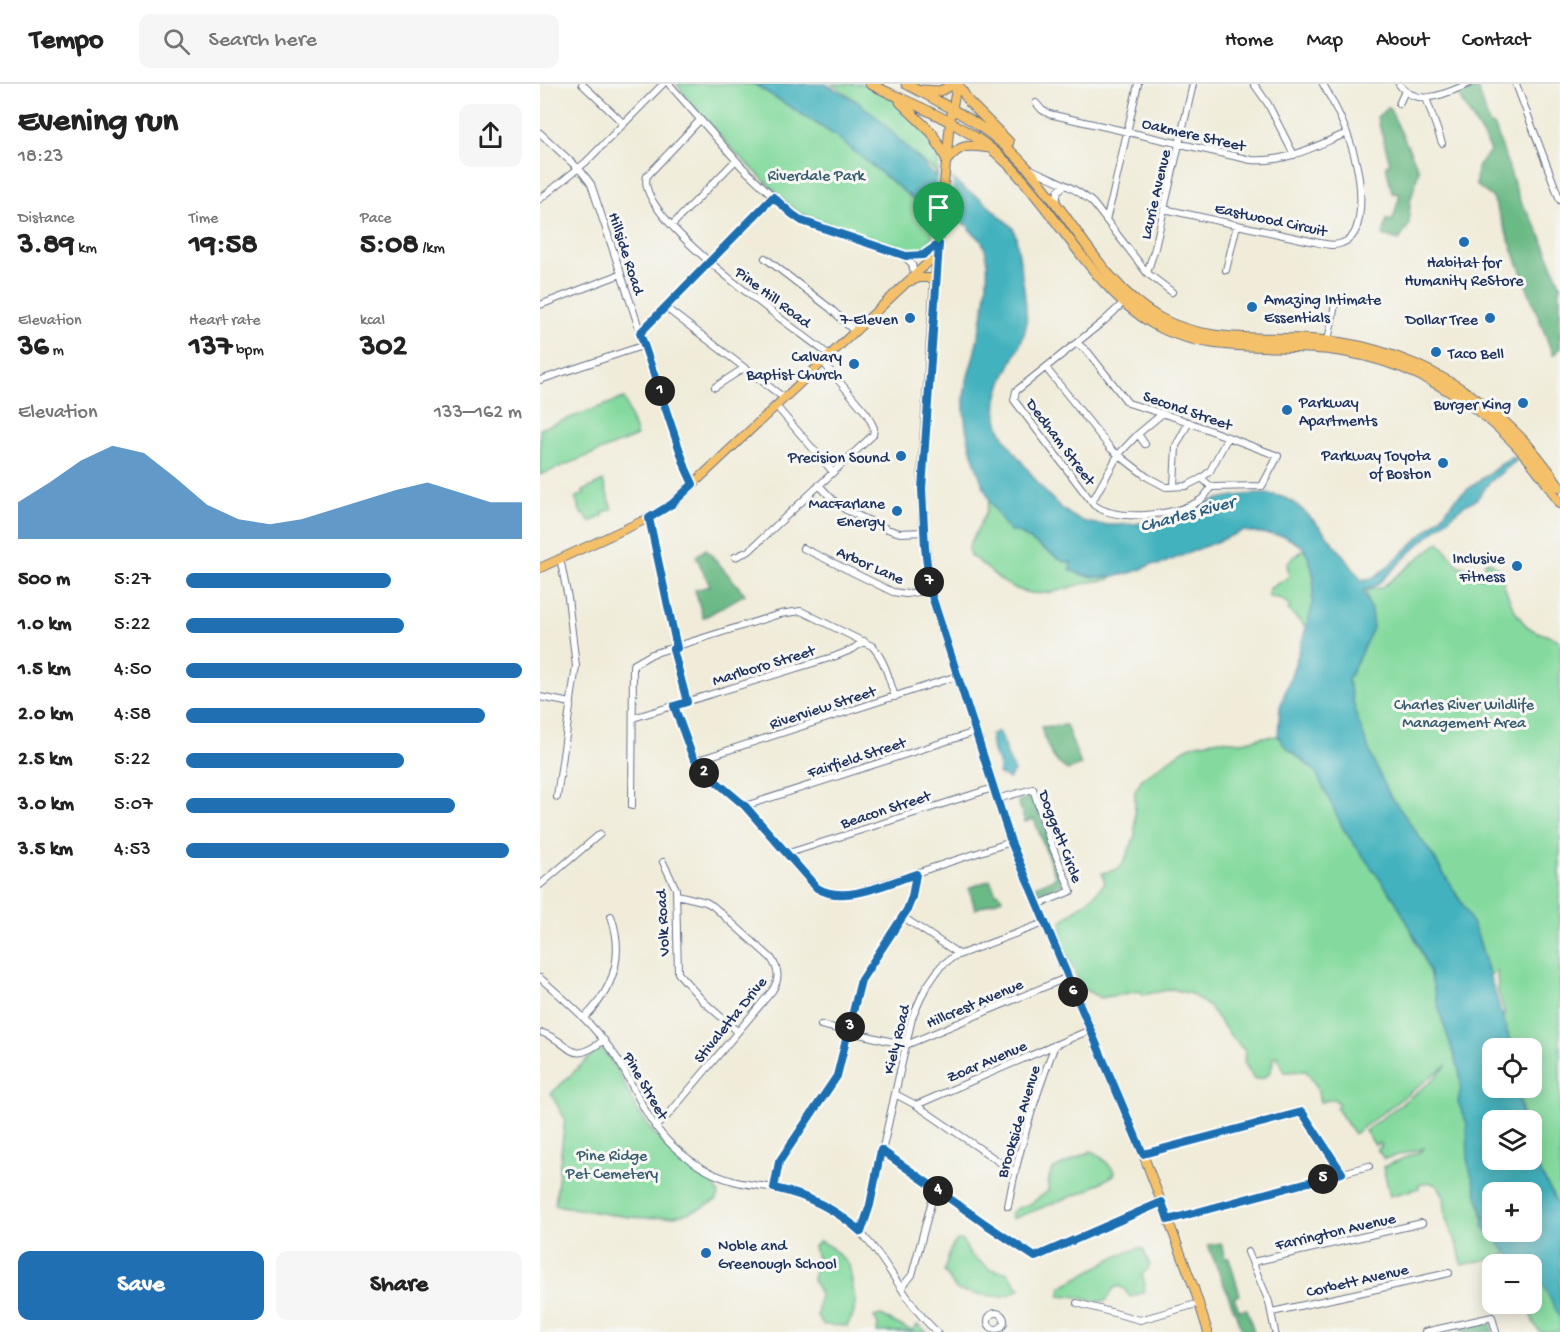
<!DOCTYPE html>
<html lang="en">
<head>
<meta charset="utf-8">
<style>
	body { margin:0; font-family:"Gochi Hand",sans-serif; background:#f6f6f6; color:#222; height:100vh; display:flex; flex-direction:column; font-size:22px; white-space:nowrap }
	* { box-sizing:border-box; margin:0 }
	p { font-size:20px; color:#767676 }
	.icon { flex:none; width:33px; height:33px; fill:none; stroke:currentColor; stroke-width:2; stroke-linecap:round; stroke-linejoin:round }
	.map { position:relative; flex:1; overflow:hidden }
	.side { display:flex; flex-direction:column; background:#fff; width:540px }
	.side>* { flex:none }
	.controls { position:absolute; left:942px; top:954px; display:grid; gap:12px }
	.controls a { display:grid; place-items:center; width:60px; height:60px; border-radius:12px; background:#fff; box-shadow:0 3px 15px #0003; font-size:30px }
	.pin { position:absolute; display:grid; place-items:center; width:51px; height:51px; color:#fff; margin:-62px -26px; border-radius:50% 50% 50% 0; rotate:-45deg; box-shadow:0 0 6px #0007 }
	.pin .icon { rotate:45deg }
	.km { position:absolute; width:30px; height:30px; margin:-15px; border-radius:50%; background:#222; color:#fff; font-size:16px; line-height:30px; text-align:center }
	.round { display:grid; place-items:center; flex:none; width:63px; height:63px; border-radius:12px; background:#f6f6f6 }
	.summary { display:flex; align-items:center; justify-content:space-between; height:102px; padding:0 18px }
	h1 { font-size:33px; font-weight:800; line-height:45px }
	.stats { display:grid; grid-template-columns:repeat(3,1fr); gap:9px; height:102px; padding:6px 18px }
	.stats div { display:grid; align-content:center }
	.stats b { font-size:30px; font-weight:800 }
	.stats small { font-size:16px; font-weight:400 }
	.stats p { font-size:16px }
	.chart { height:168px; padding:12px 18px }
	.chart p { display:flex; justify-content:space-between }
	.chart svg { width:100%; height:108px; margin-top:6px; fill:#1f6fb2; opacity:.7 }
	.cta { display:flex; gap:12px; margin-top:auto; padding:12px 18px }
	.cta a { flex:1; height:69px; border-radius:12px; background:#1f6fb2; color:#fff; font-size:24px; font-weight:800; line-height:69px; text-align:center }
	.cta a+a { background:#f6f6f6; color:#222 }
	ul { padding:0 18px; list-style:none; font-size:20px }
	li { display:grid; grid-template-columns:96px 72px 1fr; align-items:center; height:45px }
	li i { height:15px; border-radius:8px; background:#1f6fb2 }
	header { display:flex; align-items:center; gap:36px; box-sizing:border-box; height:84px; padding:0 30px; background:#fff; border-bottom:2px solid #e0e0e0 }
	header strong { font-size:28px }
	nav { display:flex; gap:33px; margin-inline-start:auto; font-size:21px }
	.search { width:420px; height:54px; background:#f6f6f6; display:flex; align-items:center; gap:15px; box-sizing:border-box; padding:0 21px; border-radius:12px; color:#767676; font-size:22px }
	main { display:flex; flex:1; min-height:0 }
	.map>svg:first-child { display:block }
	.green { fill:#84da9e; stroke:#50847e; stroke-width:1.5 }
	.forest { fill:#6bba85; stroke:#437472; stroke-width:1.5 }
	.water { fill:#43b2be; stroke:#2f708e; stroke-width:1.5; fill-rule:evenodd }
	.pier { fill:#f0ecd9 }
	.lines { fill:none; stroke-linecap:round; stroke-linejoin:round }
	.minor-casing { stroke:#667189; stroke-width:8 }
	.major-casing { stroke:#667189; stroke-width:10 }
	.highway-casing { stroke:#667189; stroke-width:11 }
	.minor { stroke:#fff; stroke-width:6 }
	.major { stroke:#f4c16a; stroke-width:8 }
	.highway { stroke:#f4c16a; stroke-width:9 }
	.route-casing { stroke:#fff; stroke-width:12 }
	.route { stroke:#1f6fb2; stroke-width:8 }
	.poi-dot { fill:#1f6fb2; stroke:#f6f6f2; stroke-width:2 }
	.labels { text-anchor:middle; stroke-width:6; stroke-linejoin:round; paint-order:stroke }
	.street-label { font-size:16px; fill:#1b2f5e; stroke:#f6f6f2 }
	.park-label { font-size:16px; fill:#355a6e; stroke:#f6f6f2 }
	.poi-label { font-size:16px; fill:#1b2f5e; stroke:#f6f6f2; text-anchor:end }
	.water-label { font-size:18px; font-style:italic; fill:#295d80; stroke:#f6f6f2 }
</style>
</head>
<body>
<header>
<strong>Tempo</strong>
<div class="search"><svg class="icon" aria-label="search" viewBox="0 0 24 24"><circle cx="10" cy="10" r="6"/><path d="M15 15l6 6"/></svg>Search here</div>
<nav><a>Home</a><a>Map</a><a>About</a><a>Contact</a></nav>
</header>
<main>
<section class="side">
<div class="summary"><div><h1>Evening run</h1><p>18:23</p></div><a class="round"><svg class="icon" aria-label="share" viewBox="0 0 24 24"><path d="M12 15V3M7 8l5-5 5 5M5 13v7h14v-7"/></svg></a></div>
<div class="stats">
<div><p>Distance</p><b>3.89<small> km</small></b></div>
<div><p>Time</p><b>19:58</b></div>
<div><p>Pace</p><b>5:08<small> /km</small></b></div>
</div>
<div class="stats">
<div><p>Elevation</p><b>36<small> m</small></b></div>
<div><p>Heart rate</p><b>137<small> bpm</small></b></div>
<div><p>kcal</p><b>302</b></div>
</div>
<div class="chart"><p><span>Elevation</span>133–162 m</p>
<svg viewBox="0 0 160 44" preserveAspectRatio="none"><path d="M0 44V29L10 21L20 12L30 6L40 9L50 19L60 30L70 36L80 38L90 36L100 32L110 28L120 24L130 21L140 25L150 29L160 29V44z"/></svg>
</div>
<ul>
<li><b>500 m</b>5:27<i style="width:61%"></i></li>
<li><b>1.0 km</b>5:22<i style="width:65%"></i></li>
<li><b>1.5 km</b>4:50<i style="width:100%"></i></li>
<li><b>2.0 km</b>4:58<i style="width:89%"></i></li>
<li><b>2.5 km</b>5:22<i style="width:65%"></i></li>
<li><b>3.0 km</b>5:07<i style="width:80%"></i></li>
<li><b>3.5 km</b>4:53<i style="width:96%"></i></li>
</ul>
<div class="cta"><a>Save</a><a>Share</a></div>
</section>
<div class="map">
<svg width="1020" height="1248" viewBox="0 0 1020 1248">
	<rect width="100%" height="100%" fill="#f6f6f2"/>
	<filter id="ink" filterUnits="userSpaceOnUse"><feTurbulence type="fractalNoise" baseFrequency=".0167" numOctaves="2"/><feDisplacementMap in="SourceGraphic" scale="12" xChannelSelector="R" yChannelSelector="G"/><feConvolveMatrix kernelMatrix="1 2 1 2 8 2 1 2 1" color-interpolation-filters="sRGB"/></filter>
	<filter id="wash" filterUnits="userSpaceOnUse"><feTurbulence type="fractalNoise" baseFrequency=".008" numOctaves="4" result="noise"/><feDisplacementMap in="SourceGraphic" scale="24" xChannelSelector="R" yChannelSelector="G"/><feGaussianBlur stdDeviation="1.35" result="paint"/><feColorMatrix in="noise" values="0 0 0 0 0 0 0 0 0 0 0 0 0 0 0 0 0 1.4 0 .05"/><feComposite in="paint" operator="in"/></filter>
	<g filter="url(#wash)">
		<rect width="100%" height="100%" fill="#f0ecd9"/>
		<!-- green -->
		<path class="green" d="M137,0h77l79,50 77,63 24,16c-1,14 1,30 -13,38h-8l-52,-15 -63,-23 -67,-65 -44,-49z
			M292,0h33l37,20 16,20 18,26 3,9 -2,19 -2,-7 -24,-19 -50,-48z
			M84,314l13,38 -97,39v-46z
			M63,397l9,28 -10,4 1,3 -14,6 -4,-8 -3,1 -7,-17 9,-4 -1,-3z
			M450,414l17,30 11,4 46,30h7v6c11,12 27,7 41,9l-4,3c-36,0 -57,25 -96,7 -16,-7 -26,-23 -42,-31l-1,-10 17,-33z
			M899,458l20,24 15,3 3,7 4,2 5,-4 -1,-12 4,-1 10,8c5,18 16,52 34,61 9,5 19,5 27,11v568l-28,-52v-37h-10v-11l-5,-20 1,-1h14v-40h-20l-10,-35 3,1 -7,-22 -1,-21 -7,5 -13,-42 -11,-24 -33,-54 -35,-47 -27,-47 -14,-44 -9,-38 24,-51 -6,-39 15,-2z
			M764,465c14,24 12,53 2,78l-18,-17 2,-3c-6,-8 -12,-10 -21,-10v-8l20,-12 -2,-14z
			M738,652l6,9 34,29 26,56 34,45 25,37 26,59 32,106 1,9 -4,16 6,11 5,21 1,34 14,53 4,11 18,18v5l-44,10 -4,-18 -12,-28 -2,-23 -6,-10 -9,-4 -10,3v3l-29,8 -7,-29 38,-16 3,-3 -40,11 -7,-10 5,-3 -3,-3 -4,2 -10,-14 68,-51 14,-15 -93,69 -18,-27 3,-3 -5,-5 -14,3 -3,-15 -11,-16 -22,1 -7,-16 -4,1c0,13 -4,23 -19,22l-10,-17 1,-11 -15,-16 -21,-28 -18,-13 -18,-5 -31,6 -2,-4 -39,7 -18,-9 -23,-48 2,-20 31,-25 12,-13 -3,-10 16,-4 7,-9 10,-24v-45l7,-12 43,-30 11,-5 24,-4 22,2 21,-5z
			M59,964l4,2 12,16 23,45 13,19 30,31 30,18 8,15 -2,6c-7,3 -14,8 -21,10 -42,17 -98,2 -141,-5l10,-86 -14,-25z
			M551,1067c9,2 17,14 24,21l-1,3 -28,16 -74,28 -1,-6 7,-5 12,-4 18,-13 1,-13 3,-8z
			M417,1156h5l8,14 6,5 14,10 18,4 12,16c-15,13 -42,5 -60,2l-5,-3 -11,-17 7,-23z
			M280,1157l12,7 17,17 6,34 -1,14 -7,13 -23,-1 -7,-9 3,-22 -7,-14v-6l5,-10 -4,-18z
			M598,1164l5,1 7,16 -2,4 -6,5 3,11 -2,8 -13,4 -6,-8 -5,-3 -6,3 -6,11c-16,5 -29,-7 -47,-4l1,-9 52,-29z
			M992,1185l7,8 20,38 1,17h-20l-7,-10 -4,-18h3z
			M340,1231l27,14 5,1 6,-5 9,7h-50l1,-7 -4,-8z"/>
		<!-- forest -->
		<path class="forest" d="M938,4l11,36 6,3 25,74 18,28 22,56v64l-7,6 -60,-157 -17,-13 1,-18 14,-17 -33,-55z
			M849,23l30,63 -9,32 -1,23 -10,15 -16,-5 4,-16 6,1 7,-26 -8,-1 -6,-28 4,-2 -13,-46z
			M166,465l39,45 -42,24 -8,-28 15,-4 -14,-30z
			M526,641l15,40 -13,5c-18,-10 -21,-25 -27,-43z
			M493,712l32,87 -27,10 -3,-7 21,-8 -22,-59 -9,3 -7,-21z
			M450,796l6,13h3l3,6 -27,10 -6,-21z
			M681,1159l4,15h4l11,37 -6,2 5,13 8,-1 7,23h-11l-35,-87z
			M950,1237l3,11h-31l-2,-4z"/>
		<!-- water -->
		<path class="water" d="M214,0h72l30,17 24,19 57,58 16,1 11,10 16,9 33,30 3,9c3,22 13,70 10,90 -7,33 -39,61 -27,99 7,19 24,36 35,52 13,17 31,38 52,44 24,7 79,0 103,-9 5,-2 10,-7 16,-9 18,-9 61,-14 80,-6 26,12 60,59 77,83l12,-4 11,-8 55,-51 16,-20 55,-41 6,3 -28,23 -13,17 -13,6 -49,43 -37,36 -14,6 8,19 2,18 -25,52 9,38 16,42 15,32 45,64 33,54 11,24 35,114h-20v40h26l4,32h-30v40h40v-3l28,51v110l-21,-41 -7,-8v-5h-7l-13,-6 -29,-32 1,-8 -16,-55 -1,-39 -9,-22 3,-15 -2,-18 -17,-49 -13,-49 -12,-30 -22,-41 -51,-70 -29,-59 -31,-26 -6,-9 2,-29 18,-52 14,-47 2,-33 -6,-19 -6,-10 -18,-10 -41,-5 -84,34 -7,-1c-23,13 -58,18 -82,6l1,-8h-7l-46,-30h-7c-26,-28 -48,-94 -47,-132 0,-14 5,-27 9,-41 6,-26 23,-93 9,-117 -3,-5 -9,-9 -13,-13v-3l-11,-4 -3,-6 -21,-3 -8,-4 -93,-75zM952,1108h40v40h-40z
			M457,647l6,8c-1,8 8,23 11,32l-5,8 -10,-5v-13c-7,-4 -7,-18 -8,-26z"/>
		<!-- pier -->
		<path class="pier" d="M397,94l16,1 -4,36 -15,-2z"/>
	</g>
	<g filter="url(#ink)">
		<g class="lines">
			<defs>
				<path id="minor" d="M42,0l42,40
					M129,0l73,83 52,49 33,14 79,26 17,-1 15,-11
					M714,0l14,20 26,51
					M859,0c17,25 48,9 69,0
					M976,0l44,116
					M886,14l16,45
					M496,19l6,7 7,4 202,46c35,3 64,-14 96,-27
					M859,20l6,-13
					M160,36l-53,56c-14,42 150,153 182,179
					M0,49l41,38 10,13 95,285 7,16
					M491,85c21,10 44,18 62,34l54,70 25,19
					M0,115l46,-37 77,-78
					M516,118l2,-11 7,-6
					M624,125l151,33c8,2 19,5 27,1 12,-4 15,-14 17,-25 7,-47 -13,-94 -36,-134
					M566,136l6,-22 26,-114
					M132,141l64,-65
					M365,173l7,7 2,10
					M225,174l66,51 23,22
					M686,186l11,-45
					M607,189l8,-25 38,-164
					M583,218l-4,5 -15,14 -88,70 -2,9 80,105c23,17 81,11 105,-4 5,-3 9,-9 12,-14l-9,-9
					M0,221l81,-31
					M126,224l118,90
					M100,249l133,-136
					M788,257l8,-42
					M537,259l11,9 40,51 52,16 98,37 -16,30 -51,1
					M506,284l65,81 36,28 19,10 20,-1 16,-8 8,-7 18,-34
					M0,296l105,-35
					M175,303l29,-19
					M236,322l57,66
					M598,350l7,10
					M279,401l14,15 13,10 41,19 13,4 24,-1
					M634,402l2,-40 13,-24
					M552,418l26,-47 20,-21 24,-20
					M109,434l28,130
					M263,464l90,44 13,2 24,-4
					M195,473l14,-6 124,-116 1,-7 -7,-14 -45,-53
					M133,565l14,53
					M0,613l31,6
					M134,622l18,49 7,12 46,39 67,78c13,11 26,13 43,9l156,-51
					M93,634l203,-62 17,-7 11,-8
					M155,677l262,-85
					M17,713l19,-131 -8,-68 -8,-40
					M457,715l36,-10 17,52 21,50 -34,14
					M92,722l1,-141 19,-11 128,-40 21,-3 71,35c13,14 17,33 23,51
					M205,722l230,-74
					M246,770l207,-66
					M123,778l13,27 2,84 25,28 34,30
					M0,801l60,-51
					M363,833l56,37
					M0,894c28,24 55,48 76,79 20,31 30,66 59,91 16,14 34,26 55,32 14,5 30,5 44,8 23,5 44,13 64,26 45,29 60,83 99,118
					M44,934c29,-28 41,-62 27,-102
					M281,941l85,20 162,-68
					M3,949c30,10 25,34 61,7
					M355,1010l21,11 174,-75
					M376,1021l98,67
					M115,1043l13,-12 104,-124c8,-12 7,-21 -1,-33l-58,-52 -7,-4 -29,-7
					M341,1066l103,73 51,34 127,-55
					M603,1070l159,-42 41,61
					M234,1104l5,-26 58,-87 24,-95 46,-70 5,-14 4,-22
					M468,1122c10,-55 27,-109 47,-161
					M628,1136l201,-54
					M321,1148l9,-27 42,-187 13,-29 16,-23 12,-9 91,-34
					M708,1168l21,50 6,30
					M713,1178l169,-39
					M362,1203l10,-12 23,-86
					M537,1219l63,17 60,-17
					M732,1228l177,-39
					M448 1237a8 8 0 1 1 16 0a8 8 0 1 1-16 0Z
					M885,1248l67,-15 4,15"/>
				<path id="major" d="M417,0l-7,38 -15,156 -13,196 1,46 7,70 81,252 132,312 51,134 14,44
					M368,198l12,-4h15
					M0,484l109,-50 23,-14 266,-251"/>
				<path id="highway" d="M330,0c48,23 99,41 137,79 49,48 87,127 146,161 49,27 101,21 155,24 105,4 200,67 252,156
					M366,0c51,27 86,44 125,88 42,47 73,115 129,146 44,24 94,19 142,21 105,3 201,61 258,148
					M418,0l11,18 40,40
					M383,6l17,1 14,-7
					M360,18l32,31 15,27c15,-17 21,-15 43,-12"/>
			</defs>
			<!-- minor casing -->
			<use href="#minor" class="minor-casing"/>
			<!-- major casing -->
			<use href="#major" class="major-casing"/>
			<!-- highway casing -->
			<use href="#highway" class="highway-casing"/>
			<!-- minor -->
			<use href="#minor" class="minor"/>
			<!-- major -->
			<use href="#major" class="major"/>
			<!-- highway -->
			<use href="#highway" class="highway"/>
		</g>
	</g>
	<g class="lines" filter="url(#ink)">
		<defs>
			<path id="route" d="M233,113l19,17 10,7 104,35 17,-1 16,-11 -17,245 3,58 5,43 81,252 132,312 159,-42 40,61 -174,47 -6,-18 -127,55 -51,-34 -103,-73 -11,55 -9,27c-25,-23 -54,-37 -87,-44l5,-26 58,-86 24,-96 46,-70 5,-13 4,-23c-28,9 -72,31 -99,14l-72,-82 -46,-39 -7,-12 -18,-49 13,-4 -14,-53 4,-1 -28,-130 23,-14 21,-20 -7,-15 -46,-136z"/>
		</defs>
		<!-- route casing -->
		<use href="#route" class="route-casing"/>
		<!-- route -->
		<use href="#route" class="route"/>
	</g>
	<!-- markers -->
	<g class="poi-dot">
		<circle cx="924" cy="158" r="6"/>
		<circle cx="712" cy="223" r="6"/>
		<circle cx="370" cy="234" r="6"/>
		<circle cx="950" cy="234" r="6"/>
		<circle cx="896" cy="268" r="6"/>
		<circle cx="314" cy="280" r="6"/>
		<circle cx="983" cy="319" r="6"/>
		<circle cx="747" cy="326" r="6"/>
		<circle cx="361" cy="372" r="6"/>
		<circle cx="903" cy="379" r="6"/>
		<circle cx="357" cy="427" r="6"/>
		<circle cx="977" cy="482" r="6"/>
		<circle cx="166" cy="1169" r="6"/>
	</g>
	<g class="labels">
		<!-- street labels -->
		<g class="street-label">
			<text transform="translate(654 49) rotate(13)" y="6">Oakmere Street</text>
			<text transform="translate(614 110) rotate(-77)" y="6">Laurie Avenue</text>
			<text transform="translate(731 134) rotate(12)" y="6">Eastwood Circuit</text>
			<text transform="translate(88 169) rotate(72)" y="6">Hillside Road</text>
			<text transform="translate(234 212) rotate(37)" y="6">Pine Hill Road</text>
			<text transform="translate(648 325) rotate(19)" y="6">Second Street</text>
			<text transform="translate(522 357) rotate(53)" y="6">Dedham Street</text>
			<text transform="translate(331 480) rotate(24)" y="6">Arbor Lane</text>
			<text transform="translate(223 580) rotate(-17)" y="6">Marlboro Street</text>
			<text transform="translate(282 622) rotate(-18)" y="6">Riverview Street</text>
			<text transform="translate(316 672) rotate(-18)" y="6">Fairfield Street</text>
			<text transform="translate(345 724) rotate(-18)" y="6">Beacon Street</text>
			<text transform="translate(522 752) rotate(69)" y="6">Doggett Circle</text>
			<text transform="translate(121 839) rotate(-93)" y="6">Volk Road</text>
			<text transform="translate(434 918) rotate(-23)" y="6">Hillcrest Avenue</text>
			<text transform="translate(189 935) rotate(-51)" y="6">Stivaletta Drive</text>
			<text transform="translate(355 955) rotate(-76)" y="6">Kiely Road</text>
			<text transform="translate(446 976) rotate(-23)" y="6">Zoar Avenue</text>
			<text transform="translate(107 1001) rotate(60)" y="6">Pine Street</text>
			<text transform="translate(477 1037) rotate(-73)" y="6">Brookside Avenue</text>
			<text transform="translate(795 1146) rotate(-13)" y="6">Farrington Avenue</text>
			<text transform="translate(817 1195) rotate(-13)" y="6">Corbett Avenue</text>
		</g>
		<!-- park labels -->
		<g class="park-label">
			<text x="276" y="96">Riverdale Park</text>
			<text x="924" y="625">Charles River Wildlife<tspan x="924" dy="18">Management Area</tspan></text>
			<text x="72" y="1076">Pine Ridge<tspan x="72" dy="18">Pet Cemetery</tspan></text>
		</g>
		<!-- poi labels -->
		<g class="poi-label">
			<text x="924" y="183" text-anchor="middle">Habitat for<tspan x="924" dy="18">Humanity ReStore</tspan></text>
			<text x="724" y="220" text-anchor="start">Amazing Intimate<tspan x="724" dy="18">Essentials</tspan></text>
			<text x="358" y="240">7-Eleven</text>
			<text x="938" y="240">Dollar Tree</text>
			<text x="908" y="274" text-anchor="start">Taco Bell</text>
			<text x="302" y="277">Calvary<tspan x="302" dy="18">Baptist Church</tspan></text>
			<text x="759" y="323" text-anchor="start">Parkway<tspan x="759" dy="18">Apartments</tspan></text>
			<text x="971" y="325">Burger King</text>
			<text x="891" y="376">Parkway Toyota<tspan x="891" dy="18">of Boston</tspan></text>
			<text x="349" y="378">Precision Sound</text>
			<text x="345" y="424">MacFarlane<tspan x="345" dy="18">Energy</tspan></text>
			<text x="965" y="479">Inclusive<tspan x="965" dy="18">Fitness</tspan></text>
			<text x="178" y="1166" text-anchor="start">Noble and<tspan x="178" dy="18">Greenough School</tspan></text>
		</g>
		<!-- water labels -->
		<g class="water-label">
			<text transform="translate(647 429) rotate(-15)" y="6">Charles River</text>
		</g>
	</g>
</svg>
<div class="controls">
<a><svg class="icon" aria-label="locate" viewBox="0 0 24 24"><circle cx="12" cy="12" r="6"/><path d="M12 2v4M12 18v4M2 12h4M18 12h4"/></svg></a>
<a><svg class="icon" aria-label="layers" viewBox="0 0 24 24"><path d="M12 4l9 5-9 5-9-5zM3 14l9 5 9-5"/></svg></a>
<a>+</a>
<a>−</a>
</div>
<div class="pin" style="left:399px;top:160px;background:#1e9e55"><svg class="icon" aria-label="arrive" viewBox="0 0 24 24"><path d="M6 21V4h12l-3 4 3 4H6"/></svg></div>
<b class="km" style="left:120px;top:307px">1</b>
<b class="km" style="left:164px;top:689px">2</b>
<b class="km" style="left:310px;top:943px">3</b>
<b class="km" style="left:398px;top:1107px">4</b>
<b class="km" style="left:783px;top:1095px">5</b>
<b class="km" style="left:533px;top:908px">6</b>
<b class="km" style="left:389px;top:498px">7</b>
</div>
</main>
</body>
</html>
